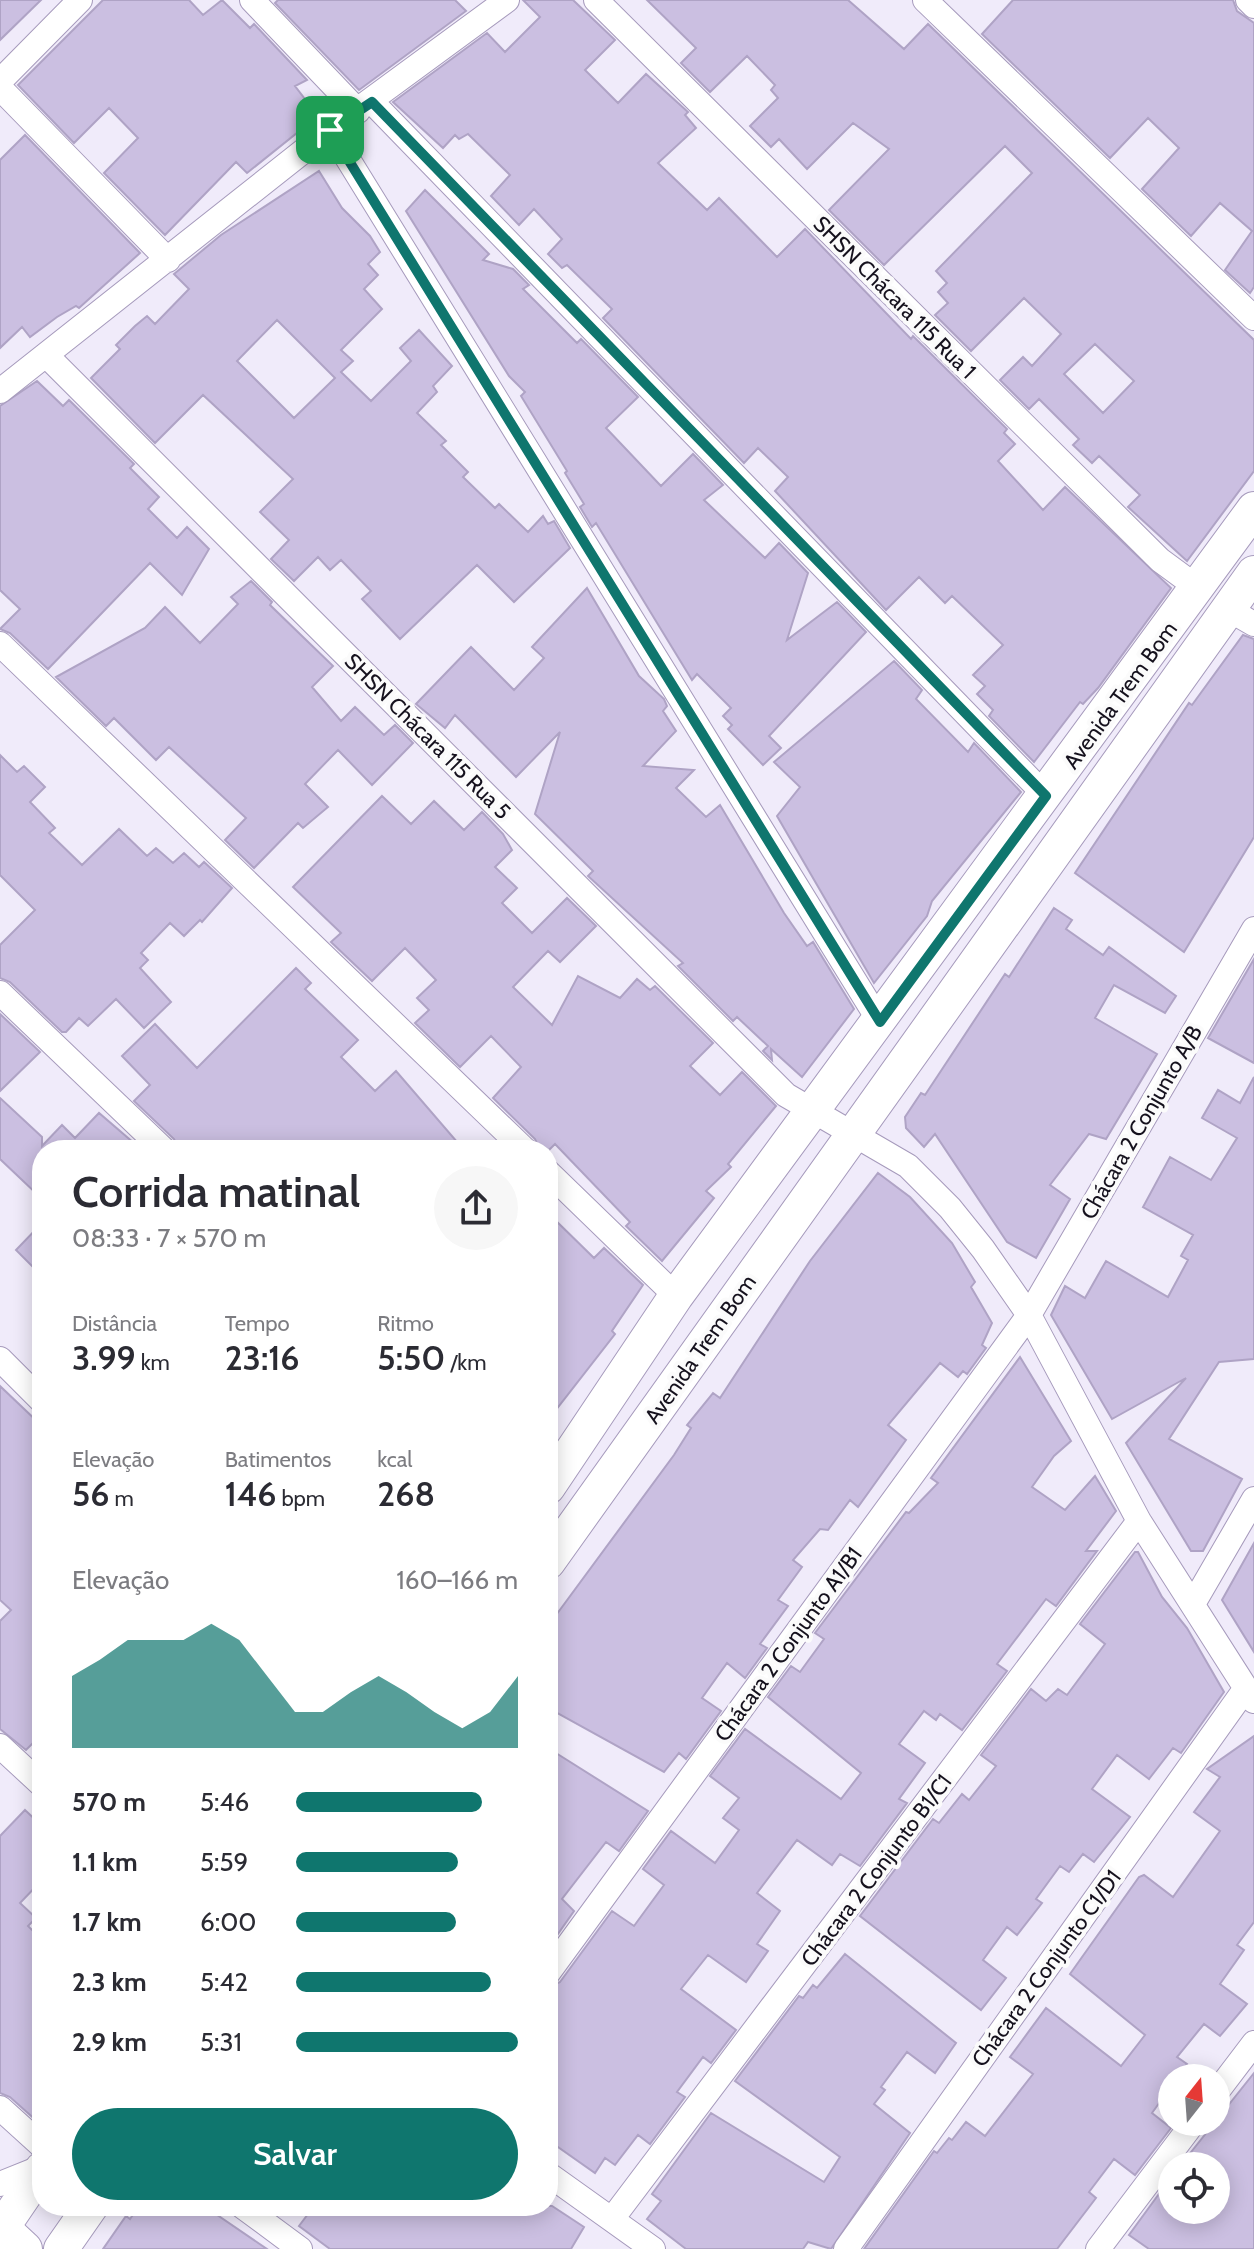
<!DOCTYPE html>
<html lang="pt">
<head>
<meta charset="utf-8">
<style>
	body { margin:0; font-family:Cabin,sans-serif; background:#f7f7f7; color:#2b2b33; height:100vh; display:flex; flex-direction:column; font-size:30px; white-space:nowrap }
	* { box-sizing:border-box; margin:0 }
	p { font-size:26px; color:#7c7c81 }
	.icon { flex:none; width:44px; height:44px; fill:none; stroke:currentColor; stroke-width:2; stroke-linecap:round; stroke-linejoin:round }
	.map { position:relative; flex:1; overflow:hidden }
	.sheet { position:absolute; left:32px; top:1140px; width:526px; height:1076px; display:flex; flex-direction:column; background:#fff; border-radius:32px; box-shadow:0 4px 20px #0003 }
	.sheet>* { flex:none }
	.needle { width:52px; rotate:17deg }
	.tools { position:absolute; left:1158px; top:2064px; display:grid; gap:16px }
	.tools a { display:grid; place-items:center; width:72px; height:72px; border-radius:50%; background:#fff; box-shadow:0 4px 20px #0003; font-size:40px }
	.pin { position:absolute; display:grid; place-items:center; width:68px; height:68px; color:#fff; margin:-34px; border-radius:16px; box-shadow:0 4px 12px #0006 }
	.round { display:grid; place-items:center; flex:none; width:84px; height:84px; border-radius:42px; background:#f7f7f7 }
	.headline { display:flex; align-items:center; justify-content:space-between; height:136px; padding:0 40px }
	h1 { font-size:44px; font-weight:600; line-height:60px }
	.stats { display:grid; grid-template-columns:repeat(3,1fr); gap:12px; height:136px; padding:8px 40px }
	.stats div { display:grid; align-content:center }
	.stats b { font-size:34px; font-weight:600 }
	.stats small { font-size:22px; font-weight:400 }
	.stats p { font-size:22px }
	.chart { height:224px; padding:16px 40px }
	.chart p { display:flex; justify-content:space-between }
	.chart svg { width:100%; height:144px; margin-top:8px; fill:#0f766e; opacity:.7 }
	.cta { display:flex; gap:16px; margin-top:auto; padding:16px 40px }
	.cta a { flex:1; height:92px; border-radius:48px; background:#0f766e; color:#fff; font-size:32px; font-weight:600; line-height:92px; text-align:center }
	ul { padding:0 40px; list-style:none; font-size:26px }
	li { display:grid; grid-template-columns:128px 96px 1fr; align-items:center; height:60px }
	li i { height:20px; border-radius:10px; background:#0f766e }
	.map>svg:first-child { display:block }
	.building { fill:#cbbfe1; stroke:#afa3c5; stroke-width:2; fill-rule:evenodd }
	.lines { fill:none; stroke-linecap:round; stroke-linejoin:round }
	.street-casing { stroke:#a69abc; stroke-width:26 }
	.secondary-casing { stroke:#a69abc; stroke-width:36 }
	.street { stroke:#fff; stroke-width:24 }
	.secondary { stroke:#fff; stroke-width:34 }
	.route-casing { stroke:#fff; stroke-width:16 }
	.route { stroke:#0f766e; stroke-width:10 }
	.labels { text-anchor:middle; stroke-width:8; stroke-linejoin:round; paint-order:stroke }
	.street-label { font-size:22px; fill:#15111d; stroke:#fbfbfb }
</style>
</head>
<body>
<div class="map">
<svg width="1254" height="2249" viewBox="0 0 1254 2249">
	<rect width="100%" height="100%" fill="#f0ebfa"/>
	<!-- building -->
	<path class="building" d="M0,0h41l-41,40z
		M103,0h86l14,15 19,-15 28,28 4,-4 53,56 -12,6 23,30 -71,57 -11,-11 -71,73 -61,-62 34,-35 -29,-30 -35,35 -56,-58z
		M278,0h177l11,11 -107,79 -84,-87z
		M523,0h50l42,40 -30,30 33,33 28,-29 42,38 -3,3 11,13 -38,35 49,47 12,-12 58,59 28,-28 106,110 2,-3 94,93 -3,4 11,11 -17,17 45,49 22,-23 106,101 -73,100 -15,16 -3,-2 -46,60 -45,-46 4,-6 -16,-16 8,-8 -12,-11 30,-30 -51,-49 -7,7 -26,-26 -33,33 -111,-119 13,-14 -30,-29 -14,15 -141,-145 9,-9 -45,-44 -5,3 -14,-14 14,-15 -28,-30 -15,16 -28,-29 19,-21 -42,-41 -9,5 -4,-4 -12,13 -50,-46 94,-69 18,19 35,-35z
		M647,0h201l56,49 24,-25 326,316v131l-67,90 -59,-54 12,-12 -41,-39 -7,7 -19,-18 6,-6 -40,-40 -10,10 -29,-29 23,-23 9,9 29,-32 -37,-36 -53,53 -36,-36 13,-12 -10,-11 9,-9 -11,-12 96,-98 -27,-27 -121,119 -55,-55 60,-61 -36,-26 -46,46 -28,-30 -8,8 -21,-21 28,-28 -7,-8 4,-5 -28,-29 -37,36 -29,-29 15,-15zM1095,344l39,37 -31,32 -39,-39z
		M1013,0h220l4,11 17,12v264l-4,6 -25,-23 27,-39 -32,-28 -29,33 -49,-47 37,-41 -31,-30 -38,40 -128,-124z
		M25,135l115,118 -61,55 -3,-2 -19,11 -27,20 -8,-10 -22,21v-188z
		M319,171l23,37 28,28 10,16 -12,12 10,11 -14,14 18,20 -41,41 12,11 -12,11 30,29 40,-40 -11,-13 19,-18 33,36 -19,20 4,6 -20,21 29,28 -5,4 27,27 -5,5 32,31 4,-4 29,28 15,-16 5,8 6,-3 16,27 -56,54 -37,-37 -77,74 -38,-40 9,-8 -30,-31 -11,10 -12,-13 -24,24 -23,-22 18,-19 -29,-28 33,-33 -90,-84 -48,48 -64,-65 29,-29 -4,-4 19,-19 12,-10 8,8 34,-35 -15,-15 47,-39zM277,320l58,58 -41,40 -57,-57z
		M425,190l64,64 -6,6 30,9 16,16 -6,4 54,54 4,-4 57,58 -32,31 55,58 32,-32 30,31 -19,15 61,58 14,-15 29,30 -21,67 50,-38 29,30 -97,104 12,12 -18,17 -35,-36 4,-4 -9,-9 8,-8 -34,-34 -5,6 -96,-157 -4,4 -12,-20 4,-3 -19,-31 2,-2 -46,-75 4,-4 -16,-16 -103,-165z
		M37,381l26,25 6,-6 65,64 -4,4 29,29 -11,12 29,29 10,-11 22,22 -27,46 -32,-32 -102,106 -38,-36 -10,-4 20,-20 -20,-19v-184z
		M251,581l21,21 -2,3 63,61 -21,21 29,34 14,-14 29,28 11,-10 18,18 -41,42 -34,-35 -33,34 23,23 -25,21 -5,-5 -44,45 -29,-28 21,-22 -77,-71 -13,13 -42,-42 -8,8 -50,-49 89,-49 20,-21 35,36 38,-39 -7,-7z
		M587,588l52,88 25,23 3,7 -4,5 13,20 -33,35 51,4 -18,18 30,29 14,-12 64,108 23,33 6,-4 41,67 -52,68 -31,-28 1,11 -9,-9 5,-5 -31,-29 -4,4 -55,-55 5,-3 -95,-87 5,-5 -58,-57 25,-82 -44,45 -61,-62 -10,13 -29,-24 55,-57 43,43 30,-32 -12,-11z
		M1243,635l11,4v198l-70,115 -109,-79 114,-170 3,2z
		M894,661l28,29 -6,9 52,53 6,-9 47,49 -89,109 -5,15 -53,67 -97,-167 23,-29 -26,-25z
		M0,755l17,17 7,-6 21,21 -15,15 25,26 -6,5 33,32 37,-36 28,27 9,-8 17,15 11,-10 15,14 5,-5 28,26 -30,34 -2,-2 -16,16 -14,-13 -29,30 7,7 -8,8 31,34 -27,26 -28,-29 -28,27 -9,-8 -13,14h-4l-52,-50 -10,-4v-33l35,-35 -35,-35z
		M382,796l29,28 23,-23 30,29 18,-18 21,22 9,16 -17,17 22,21 -15,15 30,30 35,-35 29,28 -36,36 -12,-11 -35,36 39,38 26,-49 42,22 17,-19 13,11 5,-4 58,57 -23,23 30,29 22,-23 34,34 -48,58 3,3 -25,24 8,7 -52,63 -36,-35 4,-4 -75,-78 -6,6h-9l-5,-11 -42,-41 28,-31 -30,-31 -31,31 -45,-44 14,-13 -12,-12 19,-18 -31,-32 -33,33 -41,-39 10,-9 -48,-46z
		M1054,908l18,12 -6,9 37,26 6,-8 67,49 -11,17 -51,-28 -19,33 62,36 -51,85 -17,-5 -39,51 20,14 -34,59 -29,-16 -72,-108 -11,13 -18,-19 -1,-11 16,-24 4,2 80,-121 4,3z
		M1254,959v104l-46,-25z
		M296,968l15,15 -6,6 53,51 -17,17 34,34 21,-20 68,79h-285l-5,-11 -40,-38 16,-16 -28,-29 33,-32 42,44z
		M0,1014l40,38 -40,39z
		M1254,1077v282l-35,3 -50,77 73,40 -39,72h-12l-65,-108 60,-65 -74,41 -61,-104 14,-29 20,12 21,-37 62,36 20,-37 -7,-4 12,-21 -50,-28 27,-50 41,23 26,-42 -35,-20 16,-28 22,13z
		M0,1098l42,39v9l20,-21 13,13 24,-25 43,37h-100v49l-42,-40z
		M878,1173l32,24 42,46 23,39 -4,5 21,36 -10,22 4,3 -19,26 -4,-3 -5,6 -18,-14 -52,62 18,15 -48,67 -8,-7 -22,30 -8,-1 -27,31 9,7 -24,33 10,6 -28,38 7,4 -22,30 -18,-15 -25,35 19,13 -35,48 -7,-6 -15,19 -116,-64v-82l126,-171 17,-27 -4,-3 26,-32 7,5 90,-137z
		M548,1213l46,45 10,-10 39,37 -31,46 3,3 -67,86z
		M42,1223v53l-26,-26z
		M1020,1357l51,84 -17,15 -22,31 33,23 30,-34 21,35 -30,40h11l-41,55 -10,-7 -49,65 10,7 -45,59 -22,-16 -4,6 -12,-9 -25,33 26,19 -26,36 8,4 -47,63 -20,-12 -8,11 -35,-25 -40,53 23,18 -23,33 11,7 -22,31 -38,-27 -27,34 55,41 -25,33 -8,-6 -26,35 8,5 -35,47 -12,-9 -23,30 -10,-7 -10,15 -47,-33v-152l12,-6 52,-71 22,15 30,-41 -21,-16 28,-38 44,32 24,-33 -16,-12 16,-20 -29,-22 35,-47 96,70 20,-26 -93,-76 23,-31 9,6 24,-33 -9,-6 91,-121 3,1 29,-30 -7,-5z
		M0,1386l42,40v308l-16,16 -26,-21v-108l11,-11 -11,-10z
		M1254,1543v109l-32,-52z
		M1135,1552h3l24,45 25,31 37,64 -43,61 -8,-5 -24,31 -32,-24 -25,34 38,28 -36,45 -11,-8 -14,18 -9,-6 -24,33 6,4 -25,32 -10,-8 -24,33 23,18 -25,32 -121,-94 73,-97 6,4 23,-29 7,6 27,-34 -15,-11 50,-66 15,12 12,-12 9,6 38,-51 -25,-20z
		M1254,1736v186l-17,23 7,5 -24,34 27,20 -27,32 -16,-12 -27,33 10,7 -10,14h-5v7l-20,28 19,15 -36,47 -21,-16 -25,33 7,6 -39,51h-193l70,-98 3,2 12,-15 3,2 14,-18 19,14 48,-62 -23,-17 36,-49 75,58 24,-31 -75,-61 69,-97 5,-2 29,22 47,-66 -26,-19 26,-35 -13,-8z
		M548,1748l100,63 -29,40 -13,-9 -44,57 12,12 -26,37z
		M25,1810l17,16v54l-22,23 16,15 -8,8 14,14v178l-4,4 -28,-25 -10,-4v-257z
		M845,1954l111,89 -21,30 -28,-21 -26,35 4,3 -11,14 36,29 -79,116 -23,-7 -5,7h-117l-39,-30 14,-18 -9,-7 59,-81 113,69 16,-25 -105,-76 64,-85 4,2 10,-13 4,3z
		M1254,2073v176h-105l-20,-14 43,-59v34h44v-44h-36z
		M139,2206h65l63,43h-164l23,-33 4,3z
		M314,2206h238l32,21 -13,22h-241l-31,-23z"/>
	<g class="lines">
		<defs>
			<path id="street" d="M252,0l106,111
				M596,0l564,560 38,28
				M925,0l329,318
				M1248,0l6,6
				M0,81l80,-81
				M0,88l168,172
				M372,102l674,694
				M330,130l550,892
				M47,356l739,739 122,71 42,42 33,41 46,66 110,206 115,180
				M0,391l330,-261 177,-130
				M1228,609l26,15
				M0,644l525,506
				M0,993l164,157
				M548,1172l128,124
				M0,1359l42,42
				M1193,1604l61,-105
				M0,1746l42,39
				M548,1973l481,-658 225,-386
				M1216,2093l38,-50
				M0,2108l42,38
				M548,2174l105,75
				M0,2184l42,-17
				M242,2206l58,43
				M612,2219l527,-698
				M846,2249l400,-561
				M1098,2249l96,-127"/>
			<path id="secondary" d="M548,1487l128,-191 578,-787
				M548,1562l706,-989
				M25,2249l-15,-14 -4,-13 36,-53
				M61,2249l30,-43"/>
		</defs>
		<!-- street casing -->
		<use href="#street" class="street-casing"/>
		<!-- secondary casing -->
		<use href="#secondary" class="secondary-casing"/>
		<!-- street -->
		<use href="#street" class="street"/>
		<!-- secondary -->
		<use href="#secondary" class="secondary"/>
	</g>
	<g class="lines">
		<defs>
			<path id="route" d="M372,102l674,694 -166,226 -550,-892z"/>
		</defs>
		<!-- route casing -->
		<use href="#route" class="route-casing"/>
		<!-- route -->
		<use href="#route" class="route"/>
	</g>
	<g class="labels">
		<!-- street labels -->
		<g class="street-label">
			<text transform="translate(895 297) rotate(45)" y="8">SHSN Chácara 115 Rua 1</text>
			<text transform="translate(1120 695) rotate(-54)" y="8">Avenida Trem Bom</text>
			<text transform="translate(428 736) rotate(45)" y="8">SHSN Chácara 115 Rua 5</text>
			<text transform="translate(1141 1122) rotate(-60)" y="8">Chácara 2 Conjunto A/B</text>
			<text transform="translate(700 1349) rotate(-55)" y="8">Avenida Trem Bom</text>
			<text transform="translate(788 1644) rotate(-54)" y="8">Chácara 2 Conjunto A1/B1</text>
			<text transform="translate(876 1870) rotate(-53)" y="8">Chácara 2 Conjunto B1/C1</text>
			<text transform="translate(1046 1968) rotate(-54)" y="8">Chácara 2 Conjunto C1/D1</text>
		</g>
	</g>
</svg>
<div class="tools">
<a><svg class="needle" viewBox="-14 -14 28 28"><path d="M0-13l5 13h-10z" fill="#e53935"/><path d="M0 13l5-13h-10z" fill="#7c7c81"/></svg></a>
<a><svg class="icon" aria-label="locate" viewBox="0 0 24 24"><circle cx="12" cy="12" r="6"/><path d="M12 2v4M12 18v4M2 12h4M18 12h4"/></svg></a>
</div>
<div class="pin" style="left:330px;top:130px;background:#1e9e55"><svg class="icon" aria-label="arrive" viewBox="0 0 24 24"><path d="M6 21V4h12l-3 4 3 4H6"/></svg></div>
<section class="sheet">
<div class="headline"><div><h1>Corrida matinal</h1><p>08:33 · 7 × 570 m</p></div><a class="round"><svg class="icon" aria-label="share" viewBox="0 0 24 24"><path d="M12 15V3M7 8l5-5 5 5M5 13v7h14v-7"/></svg></a></div>
<div class="stats">
<div><p>Distância</p><b>3.99<small> km</small></b></div>
<div><p>Tempo</p><b>23:16</b></div>
<div><p>Ritmo</p><b>5:50<small> /km</small></b></div>
</div>
<div class="stats">
<div><p>Elevação</p><b>56<small> m</small></b></div>
<div><p>Batimentos</p><b>146<small> bpm</small></b></div>
<div><p>kcal</p><b>268</b></div>
</div>
<div class="chart"><p><span>Elevação</span>160–166 m</p>
<svg viewBox="0 0 160 44" preserveAspectRatio="none"><path d="M0 44V22L10 17L20 11L30 11L40 11L50 6L60 11L70 22L80 33L90 33L100 27L110 22L120 27L130 33L140 38L150 33L160 22V44z"/></svg>
</div>
<ul>
<li><b>570 m</b>5:46<i style="width:84%"></i></li>
<li><b>1.1 km</b>5:59<i style="width:73%"></i></li>
<li><b>1.7 km</b>6:00<i style="width:72%"></i></li>
<li><b>2.3 km</b>5:42<i style="width:88%"></i></li>
<li><b>2.9 km</b>5:31<i style="width:100%"></i></li>
</ul>
<div class="cta"><a>Salvar</a></div>
</section>
</div>
</body>
</html>
